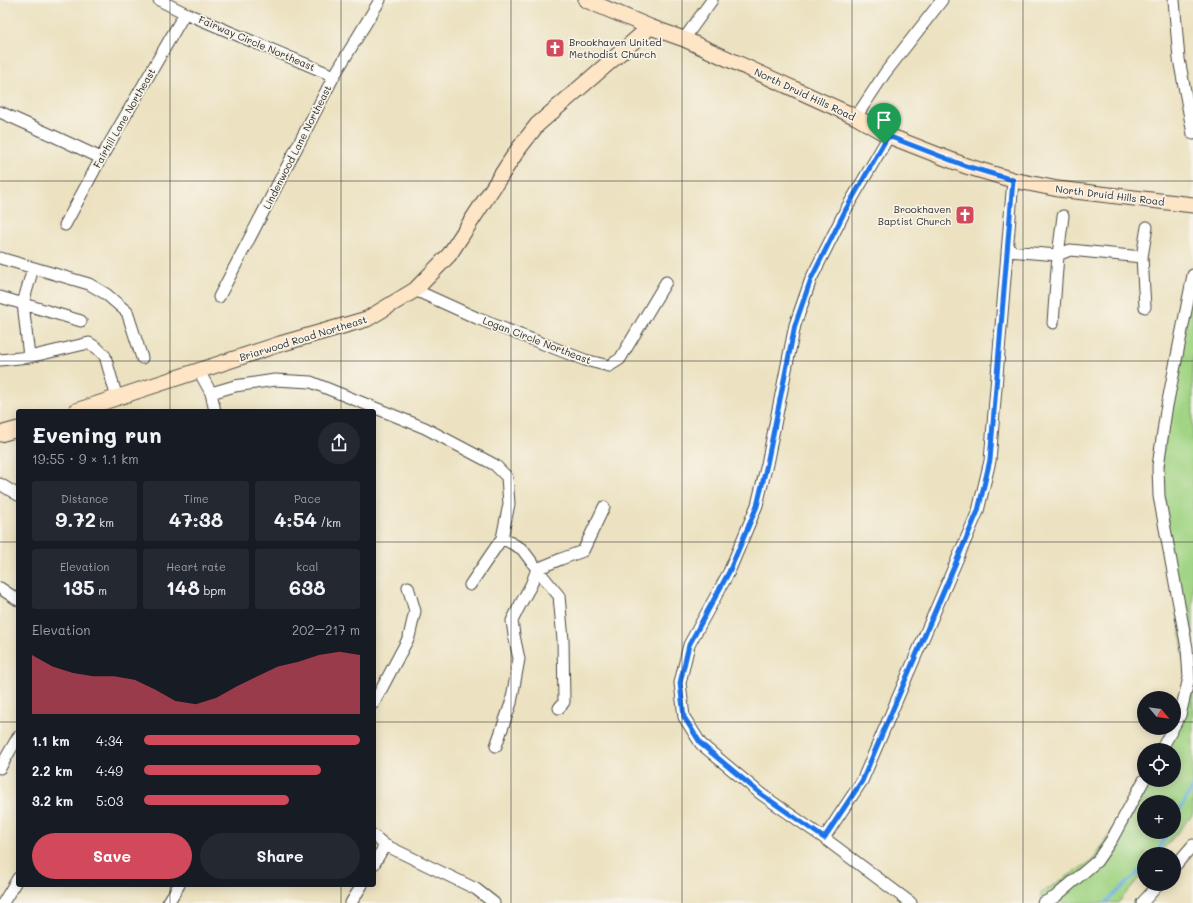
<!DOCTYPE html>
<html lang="en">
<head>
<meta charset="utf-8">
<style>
	body { margin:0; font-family:Mali,sans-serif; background:#242831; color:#f1f3f6; height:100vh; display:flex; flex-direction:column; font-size:15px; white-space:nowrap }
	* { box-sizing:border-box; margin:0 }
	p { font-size:13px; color:#9ea1a6 }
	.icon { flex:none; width:22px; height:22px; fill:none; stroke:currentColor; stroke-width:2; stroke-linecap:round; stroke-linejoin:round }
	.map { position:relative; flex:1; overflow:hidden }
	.side { position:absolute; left:16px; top:409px; width:360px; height:478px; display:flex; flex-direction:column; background:#171b24; border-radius:4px; box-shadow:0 2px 10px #0003 }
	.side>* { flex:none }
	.needle { width:26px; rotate:119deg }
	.buttons { position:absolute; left:1137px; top:691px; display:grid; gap:8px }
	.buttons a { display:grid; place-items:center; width:44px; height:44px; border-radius:50%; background:#171b24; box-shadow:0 2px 10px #0003; font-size:20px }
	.pin { position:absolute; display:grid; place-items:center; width:34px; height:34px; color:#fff; margin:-41px -17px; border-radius:50% 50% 50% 0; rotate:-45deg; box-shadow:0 0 4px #0007 }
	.pin .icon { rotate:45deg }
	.round { display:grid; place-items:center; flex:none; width:42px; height:42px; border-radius:21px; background:#242831 }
	.headline { display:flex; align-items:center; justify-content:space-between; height:68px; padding:0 16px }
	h1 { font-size:22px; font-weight:800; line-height:30px }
	.metrics { display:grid; grid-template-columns:repeat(3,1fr); gap:6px; height:68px; padding:4px 16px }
	.metrics div { display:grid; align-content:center; border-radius:4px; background:#242831; text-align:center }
	.metrics b { font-size:20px; font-weight:800 }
	.metrics small { font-size:11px; font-weight:400 }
	.metrics p { font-size:11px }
	.chart { height:112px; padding:8px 16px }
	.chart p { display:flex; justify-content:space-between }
	.chart svg { width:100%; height:72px; margin-top:4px; fill:#d1495b; opacity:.7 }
	.cta { display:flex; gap:8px; margin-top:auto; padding:8px 16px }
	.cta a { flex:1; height:46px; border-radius:24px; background:#d1495b; color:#fff; font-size:16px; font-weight:800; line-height:46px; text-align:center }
	.cta a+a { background:#242831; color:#f1f3f6 }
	ul { padding:0 16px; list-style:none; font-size:13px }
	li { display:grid; grid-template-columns:64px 48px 1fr; align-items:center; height:30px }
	li i { height:10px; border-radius:5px; background:#d1495b }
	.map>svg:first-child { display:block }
	.green { fill:#a1d484; stroke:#668058; fill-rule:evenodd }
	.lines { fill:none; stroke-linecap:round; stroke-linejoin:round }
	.stream { stroke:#76b6ea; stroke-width:3 }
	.street-casing { stroke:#484642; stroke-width:13 }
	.secondary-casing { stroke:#484642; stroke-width:17 }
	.street { stroke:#fff; stroke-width:11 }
	.secondary { stroke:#fde5c5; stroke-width:15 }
	.route-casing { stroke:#fff; stroke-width:8 }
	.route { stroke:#1a73e8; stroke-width:5 }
	.grid { fill:none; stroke:#2b2b2b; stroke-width:1; stroke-opacity:0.55 }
	.labels { text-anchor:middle; stroke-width:3.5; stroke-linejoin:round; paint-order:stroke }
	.poi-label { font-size:10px; fill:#2b2b2b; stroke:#f7f3e8; text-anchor:start }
	.street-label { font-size:10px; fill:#2b2b2b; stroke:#f7f3e8 }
</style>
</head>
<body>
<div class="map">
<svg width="1193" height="903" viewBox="0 0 1193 903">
	<rect width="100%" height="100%" fill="#f7f3e8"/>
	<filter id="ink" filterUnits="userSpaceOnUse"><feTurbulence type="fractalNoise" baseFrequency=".025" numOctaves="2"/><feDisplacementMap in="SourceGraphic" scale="8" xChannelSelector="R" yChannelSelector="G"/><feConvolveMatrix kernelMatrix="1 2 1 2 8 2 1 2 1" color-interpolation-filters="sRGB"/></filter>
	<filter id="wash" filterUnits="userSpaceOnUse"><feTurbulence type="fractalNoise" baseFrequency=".012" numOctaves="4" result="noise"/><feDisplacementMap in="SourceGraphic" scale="16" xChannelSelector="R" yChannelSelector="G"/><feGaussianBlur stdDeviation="0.9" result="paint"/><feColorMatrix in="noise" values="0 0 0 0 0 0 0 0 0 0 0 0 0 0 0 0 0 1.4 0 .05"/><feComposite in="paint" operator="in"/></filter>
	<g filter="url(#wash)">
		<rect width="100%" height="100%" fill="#ece2c1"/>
		<!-- green -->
		<path class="green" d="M1193,272v542l-34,40h-15v18l-26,31h-74l-4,-9 53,-34 51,-80h30v-30h-14l28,-58 -28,-224zM1144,802h30v30h-30z"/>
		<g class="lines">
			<!-- stream -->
			<path class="stream" d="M1174,821l19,-35
				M1156,854l12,-22
				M1105,903l39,-36"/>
		</g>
	</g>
	<g filter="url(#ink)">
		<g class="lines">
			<defs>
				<path id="street" d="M159,0l26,13 149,63
					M1174,0l5,59 14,75
					M684,39l28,-39
					M0,112l47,21 54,25
					M856,117l29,-44 57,-73
					M889,136l-44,75 -34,68 -16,46 -28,139 -10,41 -28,67 -40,73 -9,38 4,34 17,27 60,50 63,44 87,65
					M65,225l36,-67 84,-145
					M1007,251l51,4 12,-5 72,7
					M0,258l89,26 17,10 21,18 15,46
					M415,290l64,29 106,41 24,6 11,-7 46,-77
					M0,297l81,24
					M219,297l115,-221 46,-76
					M1145,307l-3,-50 5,-30
					M1053,323l5,-68 5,-39
					M29,357l-6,-54 10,-35
					M0,360l29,-3 60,-14 8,5 8,8 12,42
					M199,371l12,22 4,18
					M211,393l24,-7 40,-6 36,2 114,46 70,37 12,12 2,27 -7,34 -32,47
					M0,484l18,11
					M0,588l18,12
					M374,703l35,-66 6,-26 -7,-24
					M559,708l5,-6 -1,-62 -4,-44 -22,-27 24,-10 22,-8 21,-44
					M1174,726l6,-11 9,-37 -2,-30 -28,-152 -1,-30 8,-55 27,-136
					M496,746l15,-43 8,-44 -5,-24 -2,-14 8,-16 11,-20 6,-16 -15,-20 -20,-11
					M1161,750l12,-22
					M0,768l18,-31
					M374,836l11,9 91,44 18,14
					M824,838l38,-57 116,-270 12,-50 23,-281
					M374,864l11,-19
					M1174,867l19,-22
					M3,903l15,-25
					M168,903l11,-18
					M351,903l11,-18
					M1043,903l12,-6 42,-36 15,-22 32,-59
					M1142,903l17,-19"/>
				<path id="secondary" d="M586,0l64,27 34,12 172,78 33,19 77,30 47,14 45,9 135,16
					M76,411l204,-67 87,-25 48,-29 34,-35 68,-104 20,-26 113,-98
					M0,434l18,-5"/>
			</defs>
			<!-- street casing -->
			<use href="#street" class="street-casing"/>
			<!-- secondary casing -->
			<use href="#secondary" class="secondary-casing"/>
			<!-- street -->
			<use href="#street" class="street"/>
			<!-- secondary -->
			<use href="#secondary" class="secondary"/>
		</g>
	</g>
	<g class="lines" filter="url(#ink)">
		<defs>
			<path id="route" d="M888,136l78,30 47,14 -23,280 -12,51 -116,270 -38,57 -63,-44 -60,-50 -17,-27 -4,-34 9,-38 40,-73 28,-66 10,-42 28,-139 16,-46 34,-68z"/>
		</defs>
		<!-- route casing -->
		<use href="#route" class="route-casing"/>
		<!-- route -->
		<use href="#route" class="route"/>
	</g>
	<!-- grid -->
	<path class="grid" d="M170,0v411M341,0v411M511,0v903M682,0v903M852,0v903M1023,0v903M0,181h1193M0,361h1193M0,542h18M374,542h819M0,722h18M374,722h770M1174,722h19M170,885v18M341,885v18"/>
	<!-- icons -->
	<defs>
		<symbol id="church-square" viewBox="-11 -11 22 22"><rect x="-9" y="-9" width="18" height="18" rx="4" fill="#d1495b" stroke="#f7f3e8"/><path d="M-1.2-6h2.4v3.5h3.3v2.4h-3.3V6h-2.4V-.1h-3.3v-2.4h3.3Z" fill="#fff"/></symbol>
	</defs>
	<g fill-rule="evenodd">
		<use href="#church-square" x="544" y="37" width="22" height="22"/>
		<use href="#church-square" x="954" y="204" width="22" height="22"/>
	</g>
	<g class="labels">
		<!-- poi labels -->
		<g class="poi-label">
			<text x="569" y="46">Brookhaven United<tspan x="569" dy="12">Methodist Church</tspan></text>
			<text x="951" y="213" text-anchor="end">Brookhaven<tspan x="951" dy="12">Baptist Church</tspan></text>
		</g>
		<!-- street labels -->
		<g class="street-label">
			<text transform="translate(257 43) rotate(23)" y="4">Fairway Circle Northeast</text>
			<text transform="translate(805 94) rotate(25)" y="4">North Druid Hills Road</text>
			<text transform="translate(124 118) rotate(-60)" y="4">Fairhill Lane Northeast</text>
			<text transform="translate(297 147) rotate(-63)" y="4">Lindenwood Lane Northeast</text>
			<text transform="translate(1110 195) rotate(7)" y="4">North Druid Hills Road</text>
			<text transform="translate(303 338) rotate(-17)" y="4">Briarwood Road Northeast</text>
			<text transform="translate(537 340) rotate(21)" y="4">Logan Circle Northeast</text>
		</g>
	</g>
</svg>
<div class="buttons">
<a><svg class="needle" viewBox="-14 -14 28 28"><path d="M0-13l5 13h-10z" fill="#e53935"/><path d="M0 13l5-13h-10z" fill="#9ea1a6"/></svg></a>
<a><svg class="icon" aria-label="locate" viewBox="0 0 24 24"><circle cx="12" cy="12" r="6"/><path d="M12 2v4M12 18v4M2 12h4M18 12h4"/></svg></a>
<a>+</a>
<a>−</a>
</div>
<div class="pin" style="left:884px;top:144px;background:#1e9e55"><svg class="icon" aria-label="arrive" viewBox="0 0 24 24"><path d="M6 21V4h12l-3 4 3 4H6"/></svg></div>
<section class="side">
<div class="headline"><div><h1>Evening run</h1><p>19:55 · 9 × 1.1 km</p></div><a class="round"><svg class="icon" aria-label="share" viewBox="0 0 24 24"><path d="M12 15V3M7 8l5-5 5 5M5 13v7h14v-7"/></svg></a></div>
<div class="metrics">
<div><p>Distance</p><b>9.72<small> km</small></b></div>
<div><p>Time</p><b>47:38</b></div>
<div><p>Pace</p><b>4:54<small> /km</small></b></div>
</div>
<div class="metrics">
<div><p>Elevation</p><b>135<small> m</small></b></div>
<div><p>Heart rate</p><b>148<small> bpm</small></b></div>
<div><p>kcal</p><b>638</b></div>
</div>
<div class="chart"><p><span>Elevation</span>202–217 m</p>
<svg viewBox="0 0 160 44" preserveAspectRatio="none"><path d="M0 44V8L10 15L20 19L30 21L40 21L50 23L60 29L70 36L80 38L90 34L100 27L110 21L120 15L130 12L140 8L150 6L160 8V44z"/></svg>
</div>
<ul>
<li><b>1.1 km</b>4:34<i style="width:100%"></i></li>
<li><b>2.2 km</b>4:49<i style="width:82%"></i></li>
<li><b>3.2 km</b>5:03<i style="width:67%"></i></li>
</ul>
<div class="cta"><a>Save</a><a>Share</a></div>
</section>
</div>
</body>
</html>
